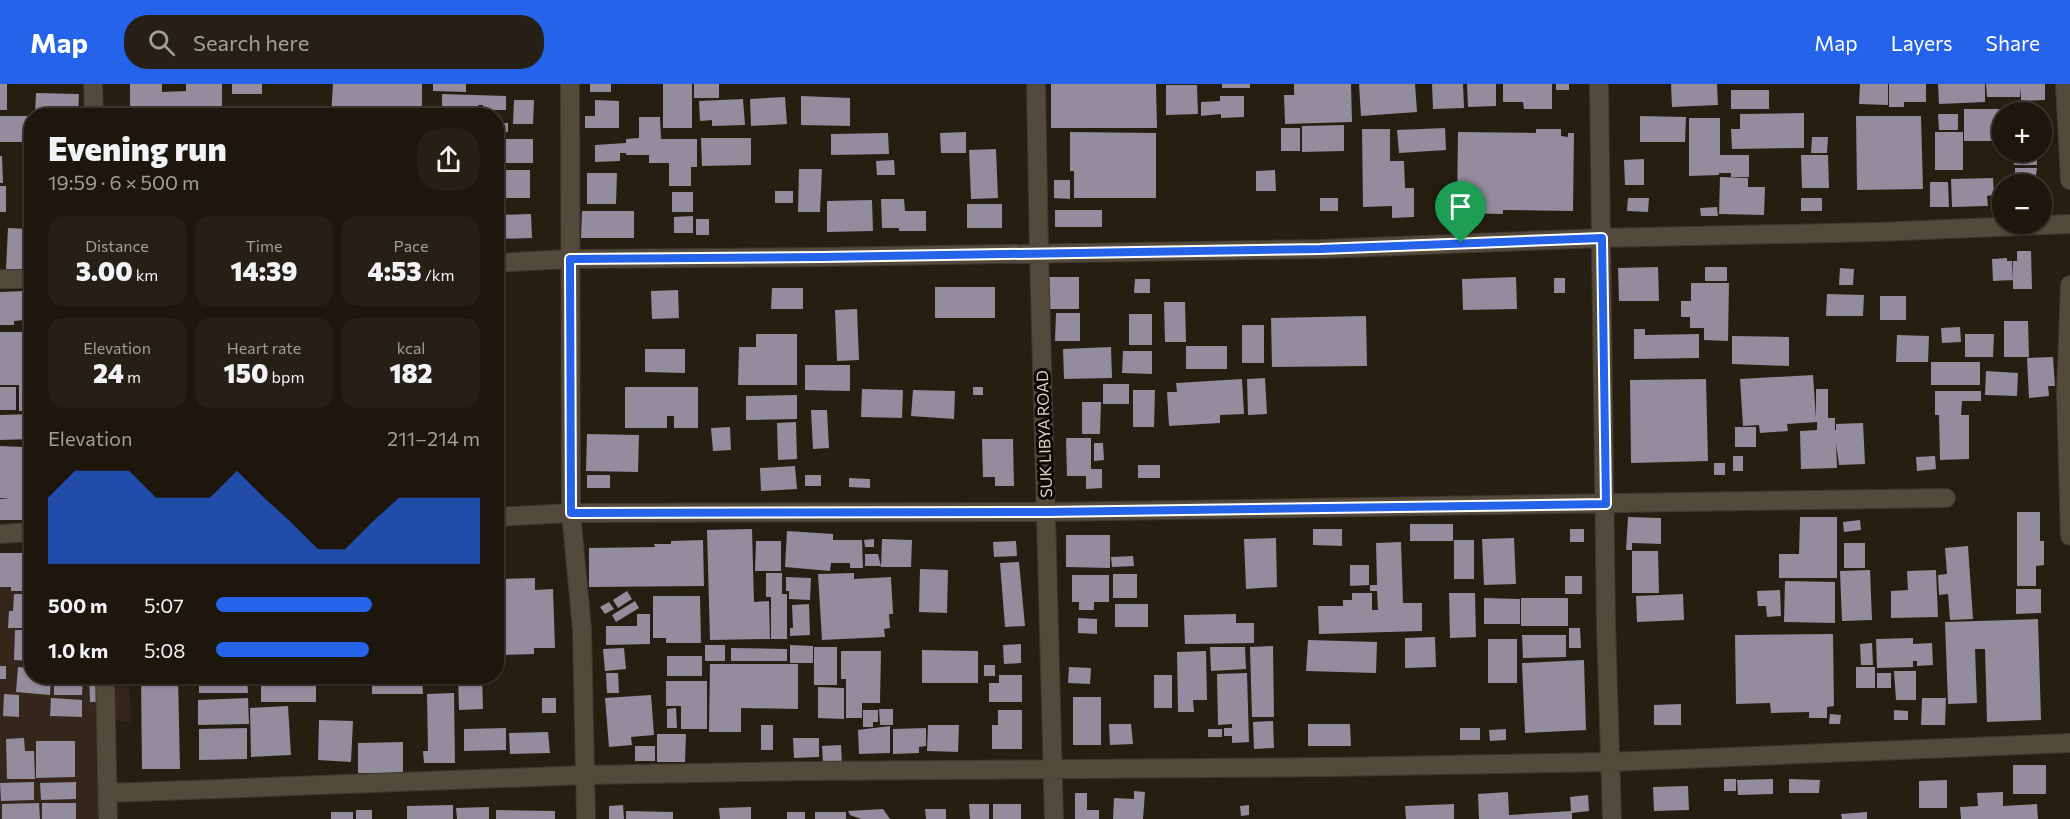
<!DOCTYPE html>
<html lang="en">
<head>
<meta charset="utf-8">
<style>
	body { margin:0; font-family:Commissioner,sans-serif; background:#251f16; color:#f1f3f6; height:100vh; display:flex; flex-direction:column; font-size:22px; white-space:nowrap }
	* { box-sizing:border-box; margin:0 }
	p { font-size:20px; color:#a09f9d }
	.icon { flex:none; width:33px; height:33px; fill:none; stroke:currentColor; stroke-width:2; stroke-linecap:round; stroke-linejoin:round }
	.map { position:relative; flex:1; overflow:hidden }
	.details { position:absolute; left:24px; top:24px; width:480px; height:576px; display:flex; flex-direction:column; background:#1c160d; border-radius:24px; box-shadow:0 2px 4px #0004,0 0 0 2px #3a352e }
	.details>* { flex:none }
	.controls { position:absolute; left:1992px; top:18px; display:grid; gap:12px }
	.controls a { display:grid; place-items:center; width:60px; height:60px; border-radius:50%; background:#1c160d; box-shadow:0 2px 4px #0004,0 0 0 2px #3a352e; font-size:30px }
	.pin { position:absolute; display:grid; place-items:center; width:51px; height:51px; color:#fff; margin:-62px -26px; border-radius:50% 50% 50% 0; rotate:-45deg; box-shadow:0 0 6px #0007 }
	.pin .icon { rotate:45deg }
	.round { display:grid; place-items:center; flex:none; width:63px; height:63px; border-radius:24px; background:#251f16 }
	.overview { display:flex; align-items:center; justify-content:space-between; height:102px; padding:0 24px }
	h1 { font-size:33px; font-weight:800; line-height:45px }
	.stats { display:grid; grid-template-columns:repeat(3,1fr); gap:9px; height:102px; padding:6px 24px }
	.stats div { display:grid; align-content:center; border-radius:15px; background:#251f16; text-align:center }
	.stats b { font-size:26px; font-weight:800 }
	.stats small { font-size:16px; font-weight:400 }
	.stats p { font-size:16px }
	.chart { height:168px; padding:12px 24px }
	.chart p { display:flex; justify-content:space-between }
	.chart svg { width:100%; height:108px; margin-top:6px; fill:#2563eb; opacity:.7 }
	ul { padding:0 24px; list-style:none; font-size:20px }
	li { display:grid; grid-template-columns:96px 72px 1fr; align-items:center; height:45px }
	li i { height:15px; border-radius:8px; background:#2563eb }
	header { display:flex; align-items:center; gap:36px; box-sizing:border-box; height:84px; padding:0 30px; background:#2563eb; color:#fff }
	header strong { font-size:28px }
	nav { display:flex; gap:33px; margin-inline-start:auto; font-size:21px }
	.search { width:420px; height:54px; background:#251f16; display:flex; align-items:center; gap:15px; box-sizing:border-box; padding:0 21px; border-radius:24px; color:#a09f9d; font-size:22px }
	.map>svg:first-child { display:block }
	.commercial { fill:#34261b }
	.building { fill:#928c9d }
	.lines { fill:none; stroke-linecap:round; stroke-linejoin:round }
	.minor-casing { stroke:#3f3831; stroke-width:20 }
	.minor { stroke:#534a3b; stroke-width:18 }
	.route-casing { stroke:#fff; stroke-width:12 }
	.route { stroke:#2563eb; stroke-width:8 }
	.labels { text-anchor:middle; stroke-width:6; stroke-linejoin:round; paint-order:stroke }
	.street-label { font-size:16px; fill:#d7d1c9; stroke:#0c0904 }
</style>
</head>
<body>
<header>
<strong>Map</strong>
<div class="search"><svg class="icon" aria-label="search" viewBox="0 0 24 24"><circle cx="10" cy="10" r="6"/><path d="M15 15l6 6"/></svg>Search here</div>
<nav><a>Map</a><a>Layers</a><a>Share</a></nav>
</header>
<div class="map">
<svg width="2070" height="735" viewBox="0 0 2070 735">
	<rect width="100%" height="100%" fill="#261e11"/>
	<!-- commercial -->
	<path class="commercial" d="M0,477h31l1,115 96,1 3,45 -26,-3 8,100h-113z"/>
	<!-- building -->
	<path class="building" d="M0,0h7v26h-7z
		M130,0h32v8l24,-1v-7h36v32h-92z
		M232,0h30v10h-30z
		M333,0h89v32h-91z
		M433,0h33v8l-33,-1z
		M590,0h21v8h-21z
		M663,0h29v44h-29z
		M694,0h25v14h-25z
		M1051,0h105l1,44h-106z
		M1222,0h28v4h-28z
		M1294,0h57l1,38 -67,2 -1,-29h10z
		M1359,0h56l2,28 -56,4z
		M1432,0h31l1,24 -31,1z
		M1467,0h29v22l-28,1z
		M1503,0h49v25h-28l-1,-7h-20z
		M1556,0h13v6h-13z
		M1671,0h46l1,21 -46,2z
		M1860,0h28v21l-29,-1z
		M1889,0h37v18h-22v5h-15z
		M1938,0h47v18l-46,2z
		M1986,0h59v16l-24,1v-14l-1,10h-33z
		M1166,1h31l1,29 -32,1z
		M1731,6h38v19h-38z
		M36,9l43,1 -1,22h-43z
		M442,10l64,2v14h-23v-5h-5v3h-7v8h-29z
		M801,12l49,2v28l-49,-1z
		M1220,12h24v21l-23,1v-4l-20,2v-14l19,-1z
		M785,13l2,27 -36,2 -1,-27z
		M743,15l2,26 -33,1v-6l-12,1 -1,-20z
		M514,16h20l-1,24h-20z
		M595,16l24,1v27h-34v-12h10z
		M1964,25h48v3h-10v29h-38z
		M330,29v3h-29v-2z
		M1804,29v35l-72,1 -1,-20h9v-15z
		M496,30h3v9h9v9h-12z
		M1938,30h20v16h-19z
		M0,32h30v26h-30z
		M1640,32l46,1 -1,25h-45z
		M1856,32h65l2,73 -66,1z
		M639,33h21l1,22h36v28h-6v19h-22v-23h-20v-8h-23v-2h-6v8l-25,1v-17l31,-2v-4l13,-1z
		M1689,34h31v37h29v22h-18v-4h-12v2l-30,1z
		M1344,41v26l-42,1v-26z
		M1281,44h19v23h-19z
		M1445,44l1,22 -47,3 -2,-23z
		M1362,45h28v32h14l1,27h9v29l-22,1v-12l-29,1z
		M1536,45h25v7l7,1v-4h6l-1,78 -70,-1v4l-46,-1 1,-81 78,1z
		M966,48v21h-25l-1,-20z
		M1070,48l86,1v65h-82v-27h-4z
		M1935,48h28v38h-28z
		M888,49l1,21 -58,1v-21z
		M1812,53h16l-1,16h-16z
		M701,54h50v27l-49,1z
		M496,55h37v24h-37z
		M996,65l2,49 -27,1 -2,-49z
		M26,67l6,1v25h-8z
		M2014,68h23v13h-23z
		M1801,71h27l1,33h-27z
		M0,72h2l1,27h-3z
		M1644,75v26h-19l-1,-25z
		M894,76l1,15h-18l-1,-14z
		M2015,84h22l-1,7h-21z
		M799,85h23l-2,43h-22z
		M506,86h24v28h-24z
		M1275,86l1,21h-20v-20z
		M587,89h30l-1,31h-29z
		M1720,93l28,1v9h17l-1,28 -45,-1z
		M1993,94l1,17 -7,1 1,10 -36,1 -1,-28z
		M1054,96h16v19l-16,-1z
		M1930,98h18l1,25h-19z
		M0,102h6v26h-6z
		M775,107h18v12h-18z
		M672,108h21v20h-21z
		M1320,114h18v13h-18z
		M1628,114h21l-1,14 -21,-1z
		M1801,114h21v13h-21z
		M881,115h23l1,12h21v20h-27v-3h-17z
		M872,116l1,31 -46,1v-31z
		M967,120h35v24h-35z
		M1717,123l1,9h-17l-1,-8z
		M1055,126h47v17h-47z
		M582,127h52v27h-53z
		M531,130l1,24 -36,1v-24z
		M693,132v17h-19v-16z
		M696,135h13v16h-13z
		M8,144l20,1 -1,40h-21z
		M2017,167h14l1,38h-19v-28h4z
		M2007,174v3h5l1,19 -20,1 -1,-22z
		M1658,183l1,34h-40l-1,-33z
		M1705,183h22v14h-22z
		M1840,184l14,1 -1,16h-14z
		M1047,193h32v32h-32z
		M1516,193l1,32 -54,1 -1,-31z
		M1554,194h11v15h-11z
		M1135,195h15v14h-16z
		M1691,199h38l-1,58 -24,-1v-12h-14v-11h-9v-16h10z
		M935,203h60v31h-60z
		M772,204h31v21h-32z
		M678,206l1,28 -27,1 -1,-28z
		M23,207l1,29 -10,1v4h-14v-33z
		M1827,210l37,1 -1,21h-37z
		M1880,212h26v24h-26z
		M1164,218h21l1,40h-21z
		M857,225l2,51 -22,1 -2,-51z
		M1056,229h24v28h-25z
		M1129,230h23v31h-23z
		M1366,232l1,50 -95,1 -1,-49z
		M2004,237h24l1,36h-25z
		M1242,241h22v38h-22z
		M1960,243l1,15 -19,1 -1,-15z
		M1634,245h11v6l54,-1v24l-65,1z
		M0,248h23v53h9v26h-13v-26h-19z
		M756,250h41v51h-59l1,-38h17z
		M1965,250h29l-1,23h-28z
		M1897,251l32,1 -1,26h-32z
		M1732,252l57,1v29l-57,-2z
		M1186,262h41v23h-41z
		M1111,263l1,31 -48,1 -1,-30z
		M645,265h40v24l-40,-1z
		M1123,267h29v23l-30,-1z
		M2053,273l2,29h-7l1,10 -20,2 -2,-40z
		M1931,278h49v23h-49z
		M805,281h45v26l-45,-1z
		M1986,287l32,2 -1,23 -32,-1z
		M1813,291l3,44v-30h12v29h7v12h1v-6l27,-1 2,41 -26,1 -3,-22 1,25 -36,1 -1,-38 17,-1v-8l-30,2 1,7 -28,2 -1,-8 -16,1 -3,-47z
		M1265,294l2,36 -19,1 -1,-36z
		M1242,295l2,35 -24,1v8l-51,3 -2,-34h10l-1,-9z
		M1706,295l2,82 -77,2 -1,-83z
		M1103,300h26v20h-26z
		M0,303h16v23h-16z
		M625,303h73v41h-24v-12h-7v12h-42z
		M973,303h10v8h-10z
		M862,305l41,1 -1,28 -41,-1z
		M913,306l42,1 -1,28 -43,-3z
		M1133,306h22l-1,37h-21z
		M1935,307h46v10h-19l-1,14h8v44l-29,1 -1,-45h-4z
		M797,311v24l-51,1v-24z
		M1082,318h19l-1,32h-18z
		M811,326h16l2,38 -16,1z
		M32,330v25l-32,1v-25z
		M796,338l1,37 -19,1 -1,-37z
		M730,343l1,23 -18,1 -2,-23z
		M1735,343h21v20h-21z
		M587,350l52,1 -1,37 -52,-1z
		M1066,354h25v31h11v19l-16,1v-13h-19z
		M982,355h31l1,47h-19v-9h-12z
		M1094,359h9l1,17 -10,1z
		M0,362l23,1v18l1,-15h8v20h-11l9,1v28h-3v21h-27v-21h10l-10,-1z
		M1733,372h10v15h-10z
		M1935,372l1,13 -19,2 -1,-14z
		M1714,379h11v12h-11z
		M1138,381h22v13h-22z
		M795,382l2,23 -36,2 -1,-23z
		M587,391h23v13h-23z
		M805,391h16v11h-16z
		M849,394l21,1v9l-21,-1z
		M2017,428h23v29h4v24l-8,1v20h-19z
		M1628,433l33,1v26l-29,-1v7h-6z
		M1800,433h37v61h-58v-24h20z
		M1860,436l1,10 -17,2 -1,-10z
		M1410,440h43v17h-43z
		M752,445l2,73 15,-1 1,38 -60,1 -3,-110z
		M1313,445h29v17l-29,-1z
		M1570,445h14v13h-14z
		M787,447l46,3v6h29l1,28h-13v-5h-19l-1,8 -45,-4z
		M1066,451h44v33l-44,-1z
		M1276,454l1,49 -31,2 -2,-50z
		M1514,454l2,46 -32,1 -2,-46z
		M874,455v8h-9l-1,-7z
		M882,455l30,1 -1,27h-30z
		M703,456l1,46 -115,1v-39l66,-1 -1,-3h17v-3z
		M1454,456h20v39h-20z
		M756,457h25v30h-26z
		M1016,457l1,15 -23,1 -1,-15z
		M1401,458l2,61h19v28l-103,3 -1,-28h25v-6h9v-7h20v17h6l-1,-19h-7v-6h7l-1,-42z
		M1844,459h21v25h-21z
		M1968,462l5,73 -23,1 -2,-26 -9,1 -1,-20 9,-1 -2,-26z
		M499,463l2,32 34,-1v12l18,-1 2,59h-21v6l-38,1v-69h7l-1,-4h-6v-34z
		M1632,467h26l1,42h-27z
		M0,469h32v38h-21v-4h-11z
		M865,470h13l3,12h-16z
		M1133,472l1,10 -22,1 -1,-10z
		M1019,478l6,64 -20,1 -5,-64z
		M1350,481h19v20l-19,1z
		M920,485l28,1 -1,43 -28,-1z
		M1870,486l2,50 -30,1 -2,-50z
		M1936,486l2,47 -47,1v-27l17,-1 -1,-19z
		M766,489h16v21h5v45h-16v-42h-5z
		M854,489v6l37,-2 2,37h-4l1,14 -6,1 1,8 -63,3 -4,-66z
		M1113,490h24v24h-24z
		M1072,491h37v27h-15v8h-15v-8h-7z
		M1565,492h17v18h-17z
		M786,493l25,1 -1,22 -21,-1v-8h-3z
		M1785,497l50,1v41l-51,-1z
		M2016,505h25v24l-25,1z
		M1780,506l1,26 -14,1 -1,-11h-8l-1,-15z
		M627,507l5,8 -14,9 -5,-8z
		M1449,509h26l1,44 -26,1z
		M14,510h18v34h-24l1,-17h4z
		M1683,510l1,26 -47,2 -1,-26z
		M653,512h47l1,47h-35v-5h-13z
		M1484,514l36,1v25h-36z
		M1521,514h47v28h-47z
		M635,517l4,7 -23,14 -4,-7z
		M609,518l5,7 -9,5 -5,-7z
		M809,520l1,31 -20,1v-8h3l-1,-23z
		M1115,520h33v23h-33z
		M637,530h13v30l-44,1v-19h31z
		M1236,530v9h18v20l-69,1 -1,-29z
		M1078,534l19,1v15l-19,-1z
		M2038,535l3,101 -54,2 -2,-73h-10l2,54 -29,1 -3,-82z
		M1569,544h11l1,20h-12z
		M15,546h17v31l-18,-1z
		M1833,550l1,72 -7,1v11h-18v-6l-38,1 -1,-10 -34,1 -1,-69z
		M1522,551h44v22l-43,1z
		M1435,553l1,30 -31,1v-30z
		M1913,554v6l19,-1 1,22 -16,1v-5h-4v6l-36,1 -1,-29z
		M1488,555h29v44h-29z
		M1308,556l69,2 -1,31 -70,-2z
		M1872,559l1,22h-12l-1,-21z
		M1021,560v19l-17,1 -1,-19z
		M705,561h20v16h-20z
		M790,561l23,1v17h-23z
		M1273,562l1,71h-22l-2,-70z
		M814,563h23v38h-23z
		M1210,563h35l1,22 -35,2z
		M624,564l2,21 -21,2 -2,-22z
		M731,564l56,1v12h-56z
		M922,566l56,1v32h-56z
		M841,567h40l-1,52h-18v15h-16v-39h-5z
		M1206,567l1,49h-14l1,12h-16l-1,-60z
		M667,572h35v20h-35z
		M1584,576l2,70 -61,3 -3,-70z
		M710,580h88v45l-57,-1v24h-32z
		M984,581h11v11h-11z
		M0,582h6v13h-6z
		M18,583l14,1v8h19l-1,19 -34,-3z
		M1069,583l22,1 -1,16 -22,-1z
		M1856,583h19v21h-19z
		M1894,587h22v29h-20z
		M606,589h12l1,20h-12z
		M1247,589l2,69 -17,1v-7h-8v-8h8v-4l-14,1 -1,-51z
		M1877,589h14v15h-14z
		M999,591h23v27h-33v-19h10z
		M1154,591h18v33h-18z
		M54,592h29l-1,19h-28z
		M89,592h20l1,26h-20z
		M141,592h37l2,93h-38z
		M199,592h48l1,17h-49z
		M261,592h55v26h-55z
		M372,592h50l1,18h-51z
		M458,592h24l1,33 -24,1z
		M666,597h41v48h-26v-23h-15z
		M818,603l26,1v31l-26,-1z
		M454,609l1,70h-31l-1,-12h5l-1,-57z
		M4,610l15,1v22l-16,-1z
		M651,611l3,40 -23,2 1,8 -23,2 -4,-49z
		M1073,613h28v48h-28z
		M51,614l31,2v17l-32,-1z
		M248,614l1,26 -51,1v-25z
		M542,614h14v15h-14z
		M1922,614h24l-1,27h-24z
		M1681,620v21h-27v-20z
		M288,622l3,49 -40,2 -1,-49z
		M676,624l1,20h-10v-19z
		M879,625h14v16h-13z
		M863,626h15v12h-5v5h-10z
		M998,626h24v39h-30v-24h6z
		M1894,626l14,1v9h-14z
		M1830,630l11,1 -1,9h-11z
		M319,636l34,1 -2,41 -33,-2z
		M1273,637l1,27 -20,1 -1,-27z
		M1109,640h22l2,20 -23,1z
		M1308,640h42l1,22h-43z
		M761,641h12v25h-12z
		M928,641h31l-1,27 -31,-1z
		M890,642v27l-31,1 -1,-24z
		M247,644v31l-48,1v-31z
		M506,644v22l-42,1v-22z
		M926,644v18l-7,1v6l-26,1v-25z
		M1460,644h20v12h-20z
		M1208,645h14v8h-14z
		M1506,645v11l-16,1 -1,-11z
		M548,648l2,21 -40,1 -1,-21z
		M657,650h29l-1,28h-28z
		M24,654l1,13h9l1,28h-28l-1,-40z
		M793,654h26v19l-25,1z
		M36,657h39v36l-39,1z
		M403,658v31h-45v-30z
		M841,661l1,18 -19,1 -1,-18z
		M635,662h20v15h-20z
		M2013,681h33v29h-33z
		M1724,695h12v12h-12z
		M1773,695v15l-35,1 -1,-15z
		M1789,695l31,1 -1,13h-30z
		M1947,696v28h-28v-27z
		M34,698v18l-33,1 -1,-18z
		M76,698v17l-35,1 -1,-17z
		M1688,702l1,24 -35,1 -1,-24z
		M1134,707l11,1 -2,27h-30l1,-21 20,1z
		M1508,708l1,23 62,-4 -1,-14 18,-2 1,16 -17,2v6h-93l-1,-25z
		M2003,708v14l34,-2 1,15h-77l-1,-12 18,-1 -1,-13z
		M1075,709h12v17h12v9h-24z
		M39,719l1,16h-38v-15z
		M42,719h34v16h-34z
		M969,720h20v15h-19z
		M993,720h28v15h-28z
		M1454,720v15h-48l-1,-13z
		M453,721v14h-46v-13z
		M623,721l1,14h-15v-13z
		M1249,721v10l-8,1 -1,-10z
		M489,723v12h-32l-1,-11z
		M751,723v12h-31l-1,-11z
		M883,725l7,10h-29l-11,-4 -2,-4z
		M925,725h21v10h-20z
		M356,726h16v9h-16z
		M496,726l59,1v8h-59z
		M626,727l47,1v7h-47z
		M331,728h22v7h-22z
		M787,728h18v7h-18z
		M815,728h31v7h-31z
		M1867,728v7h-25l-1,-5z"/>
	<g class="lines">
		<defs>
			<path id="minor" d="M93,0l1,32
				M570,0l1,429 11,116 4,190
				M1036,0l3,169 15,566
				M1599,0l7,541 6,194
				M2065,0l5,96
				M496,179l74,-4 252,-2 498,-8 282,-11 274,-6 194,-8
				M0,195h32
				M2070,201l-4,107 4,144
				M496,433l75,-4 475,-1 900,-14
				M0,450l32,-2
				M105,592l3,143
				M108,709l477,-18 219,-4 528,-4 277,-5 461,-19"/>
		</defs>
		<!-- minor casing -->
		<use href="#minor" class="minor-casing"/>
		<!-- minor -->
		<use href="#minor" class="minor"/>
	</g>
	<g class="lines">
		<defs>
			<path id="route" d="M1602,154l4,266 -560,8 -475,1 -1,-254 252,-2 498,-8z"/>
		</defs>
		<!-- route casing -->
		<use href="#route" class="route-casing"/>
		<!-- route -->
		<use href="#route" class="route"/>
	</g>
	<g class="labels">
		<!-- street labels -->
		<g class="street-label">
			<text transform="translate(1044 350) rotate(-92)" y="6">SUK LIBYA ROAD</text>
		</g>
	</g>
</svg>
<div class="controls">
<a>+</a>
<a>−</a>
</div>
<div class="pin" style="left:1461px;top:159px;background:#1e9e55"><svg class="icon" aria-label="arrive" viewBox="0 0 24 24"><path d="M6 21V4h12l-3 4 3 4H6"/></svg></div>
<section class="details">
<div class="overview"><div><h1>Evening run</h1><p>19:59 · 6 × 500 m</p></div><a class="round"><svg class="icon" aria-label="share" viewBox="0 0 24 24"><path d="M12 15V3M7 8l5-5 5 5M5 13v7h14v-7"/></svg></a></div>
<div class="stats">
<div><p>Distance</p><b>3.00<small> km</small></b></div>
<div><p>Time</p><b>14:39</b></div>
<div><p>Pace</p><b>4:53<small> /km</small></b></div>
</div>
<div class="stats">
<div><p>Elevation</p><b>24<small> m</small></b></div>
<div><p>Heart rate</p><b>150<small> bpm</small></b></div>
<div><p>kcal</p><b>182</b></div>
</div>
<div class="chart"><p><span>Elevation</span>211–214 m</p>
<svg viewBox="0 0 160 44" preserveAspectRatio="none"><path d="M0 44V17L10 6L20 6L30 6L40 17L50 17L60 17L70 6L80 17L90 27L100 38L110 38L120 27L130 17L140 17L150 17L160 17V44z"/></svg>
</div>
<ul>
<li><b>500 m</b>5:07<i style="width:59%"></i></li>
<li><b>1.0 km</b>5:08<i style="width:58%"></i></li>
</ul>
</section>
</div>
</body>
</html>
